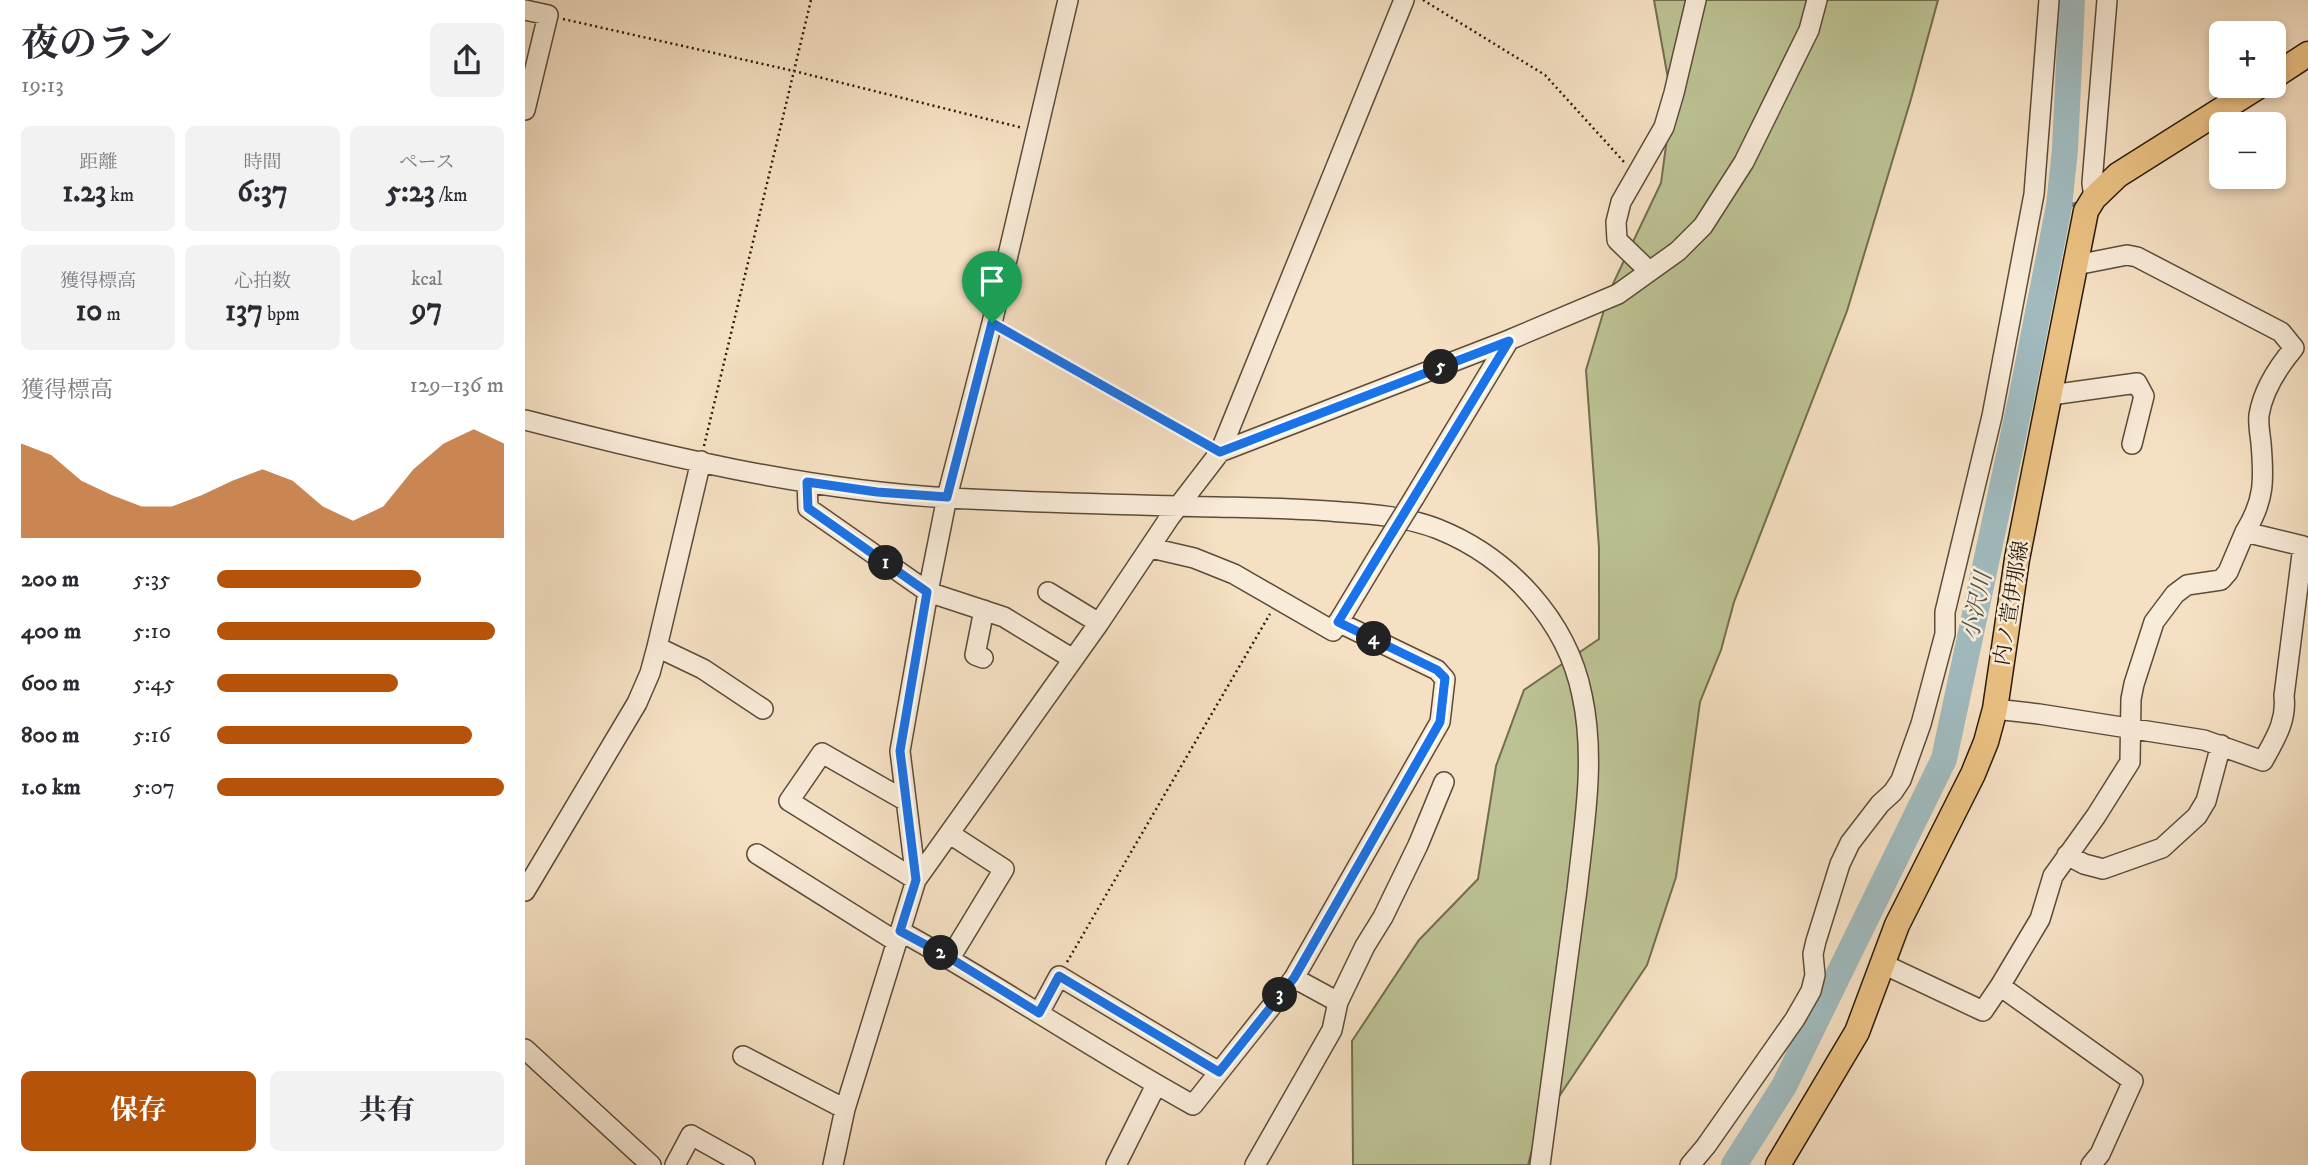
<!DOCTYPE html>
<html lang="ja">
<head>
<meta charset="utf-8">
<style>
	body { margin:0; font-family:"IM FELL DW Pica","Noto Serif JP",serif; background:#f2f2f3; color:#2b2b33; height:100vh; display:flex; flex-direction:column; font-size:26px; white-space:nowrap }
	* { box-sizing:border-box; margin:0 }
	p { font-size:23px; color:#7c7c81 }
	.icon { flex:none; width:38px; height:38px; fill:none; stroke:currentColor; stroke-width:2; stroke-linecap:round; stroke-linejoin:round }
	.map { position:relative; flex:1; overflow:hidden }
	.details { display:flex; flex-direction:column; background:#fff; width:525px }
	.details>* { flex:none }
	.tools { position:absolute; left:1684px; top:21px; display:grid; gap:14px }
	.tools a { display:grid; place-items:center; width:77px; height:77px; border-radius:10px; background:#fff; box-shadow:0 4px 10px #0003; font-size:35px }
	.pin { position:absolute; display:grid; place-items:center; width:60px; height:60px; color:#fff; margin:-72px -30px; border-radius:50% 50% 50% 0; rotate:-45deg; box-shadow:0 0 7px #0007 }
	.pin .icon { rotate:45deg }
	.km { position:absolute; width:35px; height:35px; margin:-18px; border-radius:50%; background:#222; color:#fff; font-size:19px; line-height:35px; text-align:center }
	.round { display:grid; place-items:center; flex:none; width:74px; height:74px; border-radius:10px; background:#f2f2f3 }
	.overview { display:flex; align-items:center; justify-content:space-between; height:119px; padding:0 21px }
	h1 { font-size:38px; font-weight:700; line-height:52px }
	.figures { display:grid; grid-template-columns:repeat(3,1fr); gap:10px; height:119px; padding:7px 21px }
	.figures div { display:grid; align-content:center; border-radius:10px; background:#f2f2f3; text-align:center }
	.figures b { font-size:30px; font-weight:700 }
	.figures small { font-size:19px; font-weight:400 }
	.figures p { font-size:19px }
	.chart { height:196px; padding:14px 21px }
	.chart p { display:flex; justify-content:space-between }
	.chart svg { width:100%; height:126px; margin-top:7px; fill:#b45309; opacity:.7 }
	.cta { display:flex; gap:14px; margin-top:auto; padding:14px 21px }
	.cta a { flex:1; height:80px; border-radius:10px; background:#b45309; color:#fff; font-size:28px; font-weight:700; line-height:80px; text-align:center }
	.cta a+a { background:#f2f2f3; color:#2b2b33 }
	ul { padding:0 21px; list-style:none; font-size:23px }
	li { display:grid; grid-template-columns:112px 84px 1fr; align-items:center; height:52px }
	li i { height:18px; border-radius:9px; background:#b45309 }
	main { display:flex; flex:1; min-height:0 }
	.map>svg:first-child { display:block }
	.green { fill:#bcc293; stroke:#726e4e; stroke-width:2 }
	.lines { fill:none; stroke-linecap:round; stroke-linejoin:round }
	.stream { stroke:#707a76; stroke-width:4.5 }
	.river { stroke:#a0babe; stroke-width:26 }
	.minor-casing { stroke:#5b4c38; stroke-width:22 }
	.major-casing { stroke:#281b09; stroke-width:27 }
	.path { stroke:#281b09; stroke-width:2.5; stroke-dasharray:2 3.5; stroke-linecap:butt }
	.minor { stroke:#f8ebd8; stroke-width:19 }
	.major { stroke:#eac082; stroke-width:24 }
	.minor-bridge-casing { stroke:#5b4c38; stroke-width:22; stroke-linecap:butt }
	.minor-bridge { stroke:#f8ebd8; stroke-width:19 }
	.route-casing { stroke:#fff; stroke-width:14 }
	.route { stroke:#1a73e8; stroke-width:9 }
	.labels { text-anchor:middle; stroke-width:5; stroke-linejoin:round; paint-order:stroke }
	.street-label { font-size:21px; fill:#281b09; stroke:#f8ebd8 }
	.water-label { font-size:23px; font-style:italic; fill:#525348; stroke:#f8ebd8 }
</style>
</head>
<body>
<main>
<section class="details">
<div class="overview"><div><h1>夜のラン</h1><p>19:13</p></div><a class="round"><svg class="icon" aria-label="share" viewBox="0 0 24 24"><path d="M12 15V3M7 8l5-5 5 5M5 13v7h14v-7"/></svg></a></div>
<div class="figures">
<div><p>距離</p><b>1.23<small> km</small></b></div>
<div><p>時間</p><b>6:37</b></div>
<div><p>ペース</p><b>5:23<small> /km</small></b></div>
</div>
<div class="figures">
<div><p>獲得標高</p><b>10<small> m</small></b></div>
<div><p>心拍数</p><b>137<small> bpm</small></b></div>
<div><p>kcal</p><b>97</b></div>
</div>
<div class="chart"><p><span>獲得標高</span>129–136 m</p>
<svg viewBox="0 0 160 44" preserveAspectRatio="none"><path d="M0 44V11L10 15L20 24L30 29L40 33L50 33L60 29L70 24L80 20L90 24L100 33L110 38L120 33L130 20L140 11L150 6L160 11V44z"/></svg>
</div>
<ul>
<li><b>200 m</b>5:35<i style="width:71%"></i></li>
<li><b>400 m</b>5:10<i style="width:97%"></i></li>
<li><b>600 m</b>5:45<i style="width:63%"></i></li>
<li><b>800 m</b>5:16<i style="width:89%"></i></li>
<li><b>1.0 km</b>5:07<i style="width:100%"></i></li>
</ul>
<div class="cta"><a>保存</a><a>共有</a></div>
</section>
<div class="map">
<svg width="1783" height="1165" viewBox="0 0 1783 1165">
	<rect width="100%" height="100%" fill="#f5e0c3"/>
	<filter id="stains"><feTurbulence type="fractalNoise" baseFrequency=".00286" numOctaves="4"/><feColorMatrix values="0 0 0 0 .2 0 0 0 0 .09 0 0 0 0 .02 0 0 0 .5 -.17"/></filter>
	<radialGradient id="worn" r=".72"><stop offset=".6" stop-color="#630" stop-opacity="0"/><stop offset="1" stop-color="#630" stop-opacity=".3"/></radialGradient>
	<!-- green -->
	<path class="green" d="M1129,0h284l-27,99 -64,212 -113,291 -13,48 -21,52 -24,175 -29,88 -109,163 -10,37h-175l-1,-124 67,-101 59,-61 18,-113 28,-76 75,-51v-91l-13,-178 24,-80 51,-107 11,-82z"/>
	<g class="lines">
		<!-- stream -->
		<path class="stream" d="M1534,206l19,-2"/>
		<!-- river -->
		<path class="river" d="M1209,1165l50,-79 160,-327 77,-360 38,-193 6,-56 7,-150"/>
		<defs>
			<path id="minor" d="M0,10l23,5 -23,95
				M1569,198l-2,-15 15,-183
				M1124,271l-32,-31 -1,-18 5,-20 43,-75 10,-34 22,-93
				M1526,395l86,-12 7,13 -12,48
				M0,420c139,36 281,70 425,78 76,4 152,6 229,8 54,2 108,1 163,6 32,2 65,5 96,17 70,28 129,91 144,166 14,64 2,131 -5,195 -12,92 -25,183 -37,275
				M695,452l289,-112 109,-46 60,-43 25,-25 41,-64 65,-132 8,-30
				M282,482l1,26 120,84 76,25 69,42
				M889,498l95,-158
				M626,548l43,10 40,16 99,57 47,-78
				M523,592l51,31
				M132,647l46,22 60,40
				M458,658l-8,-3 9,-45
				M1470,709l44,5 165,26 59,21c12,-22 24,-40 21,-65l19,-150 -58,-14c20,-32 19,-53 16,-89 -1,-9 -3,-19 -2,-28 4,-25 19,-48 35,-67l-13,-16 -144,-75 -10,-2 -51,10
				M381,801l-84,-48 -33,48 127,79
				M232,854l140,88
				M1542,855l17,9 19,5 59,-21 35,-32 9,-15 15,-56
				M391,880l183,-257 71,-106 50,-65 184,-452
				M0,891l112,-188 13,-30 7,-26 44,-186
				M375,931c100,55 193,119 293,174l101,-127 146,-256 5,-43 -8,-9 -99,-48
				M425,958l54,-89 -54,-35
				M1358,964l100,47 17,-25
				M813,1002l27,-56 18,-29 35,-72 26,-63
				M514,1013l20,-37 160,96
				M0,1049l126,116
				M218,1056l102,53
				M150,1165l16,-30 54,30
				M308,1165l12,-56 71,-229 -16,-129 28,-159 19,-95 45,-174 76,-323
				M591,1165l40,-80
				M730,1165l77,-135 6,-28 -44,-24
				M1165,1165l16,-19 89,-127 16,-28 4,-16 -2,-21 3,-13 24,-77 10,-21 30,-39 13,-12 8,-12 20,-56 24,-90v-22l47,-196 42,-222 15,-194
				M1566,1165l9,-11 33,-73 -133,-95 40,-67 13,-43 43,-60 34,-54 1,-63 3,-15 20,-62 21,-28 12,-9 34,-5 7,-8 17,-40"/>
			<path id="major" d="M1748,77l35,-23
				M1253,1165l79,-133 40,-107 76,-151 13,-32 9,-33 22,-150 69,-348 8,-13 24,-23 141,-89"/>
		</defs>
		<!-- minor casing -->
		<use href="#minor" class="minor-casing"/>
		<!-- major casing -->
		<use href="#major" class="major-casing"/>
		<!-- path -->
		<path class="path" d="M898,0l122,75 80,88
			M38,19l231,52 229,57
			M482,332l199,112
			M179,446l107,-446
			M542,962l203,-348"/>
		<!-- minor -->
		<use href="#minor" class="minor"/>
		<!-- major -->
		<use href="#major" class="major"/>
		<defs>
			<path id="minor-bridge" d="M855,553l34,-55"/>
		</defs>
		<!-- minor-bridge casing -->
		<use href="#minor-bridge" class="minor-bridge-casing"/>
		<!-- minor-bridge -->
		<use href="#minor-bridge" class="minor-bridge"/>
	</g>
	<g class="lines">
		<defs>
			<path id="route" d="M467,323l228,129 289,-111 -171,281 99,48 8,8 -5,44 -146,256 -75,94 -160,-96 -20,37 -89,-55 -50,-27 16,-51 -16,-129 27,-159 -119,-84 -1,-26 70,10 70,5z"/>
		</defs>
		<!-- route casing -->
		<use href="#route" class="route-casing"/>
		<!-- route -->
		<use href="#route" class="route"/>
	</g>
	<g class="labels">
		<!-- street labels -->
		<g class="street-label">
			<text transform="translate(1486 603) rotate(-81)" y="7">内ノ萱伊那線</text>
		</g>
		<!-- water labels -->
		<g class="water-label">
			<text transform="translate(1451 606) rotate(-78)" y="8">小沢川</text>
		</g>
	</g>
	<rect width="100%" height="100%" filter="url(#stains)"/>
	<rect width="100%" height="100%" fill="url(#worn)"/>
</svg>
<div class="tools">
<a>+</a>
<a>−</a>
</div>
<div class="pin" style="left:467px;top:323px;background:#1e9e55"><svg class="icon" aria-label="arrive" viewBox="0 0 24 24"><path d="M6 21V4h12l-3 4 3 4H6"/></svg></div>
<b class="km" style="left:361px;top:563px">1</b>
<b class="km" style="left:416px;top:953px">2</b>
<b class="km" style="left:755px;top:995px">3</b>
<b class="km" style="left:849px;top:639px">4</b>
<b class="km" style="left:916px;top:367px">5</b>
</div>
</main>
</body>
</html>
